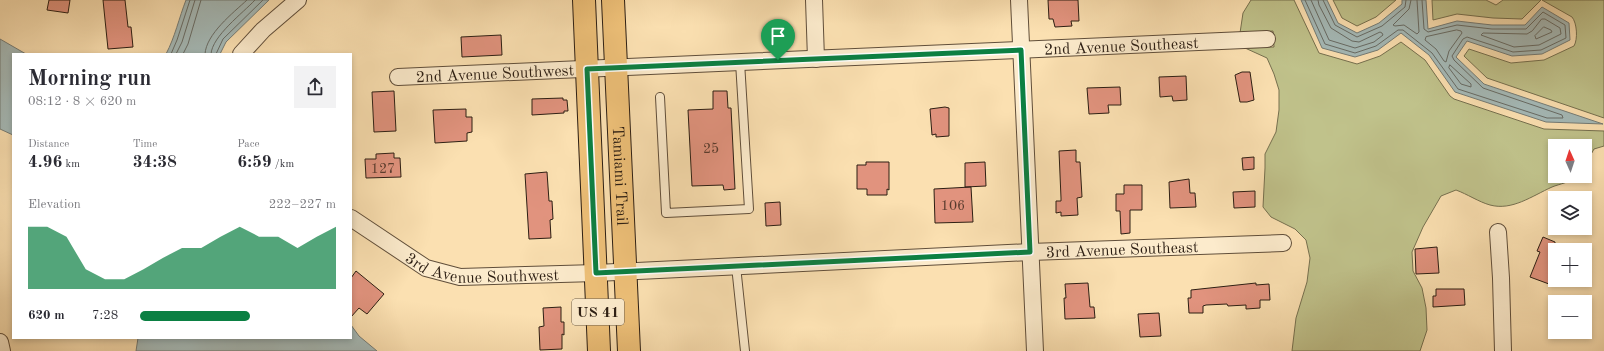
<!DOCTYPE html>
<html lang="en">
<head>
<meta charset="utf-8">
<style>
	body { margin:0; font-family:"Old Standard TT",serif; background:#f2f2f3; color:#2b2b33; height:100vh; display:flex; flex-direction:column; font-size:15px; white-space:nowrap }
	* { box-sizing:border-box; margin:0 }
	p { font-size:13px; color:#7c7c81 }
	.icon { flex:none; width:22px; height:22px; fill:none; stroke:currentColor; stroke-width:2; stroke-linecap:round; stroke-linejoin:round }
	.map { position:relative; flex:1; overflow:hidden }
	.drawer { position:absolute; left:12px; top:53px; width:340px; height:286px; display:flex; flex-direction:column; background:#fff; border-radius:0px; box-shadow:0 2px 6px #0003 }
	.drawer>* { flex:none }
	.needle { width:26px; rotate:357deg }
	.fabs { position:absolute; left:1548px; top:139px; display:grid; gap:8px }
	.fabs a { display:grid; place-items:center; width:44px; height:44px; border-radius:0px; background:#fff; box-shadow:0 2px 6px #0003; font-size:20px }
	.pin { position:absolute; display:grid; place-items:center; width:34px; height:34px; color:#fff; margin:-41px -17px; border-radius:50% 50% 50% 0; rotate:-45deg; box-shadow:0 0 4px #0007 }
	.pin .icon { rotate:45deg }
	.round { display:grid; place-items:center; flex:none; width:42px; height:42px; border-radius:0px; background:#f2f2f3 }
	.overview { display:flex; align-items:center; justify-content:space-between; height:68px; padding:0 16px }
	h1 { font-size:22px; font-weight:700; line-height:30px }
	.stats { display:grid; grid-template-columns:repeat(3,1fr); gap:6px; height:68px; padding:4px 16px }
	.stats div { display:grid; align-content:center }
	.stats b { font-size:17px; font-weight:700 }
	.stats small { font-size:11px; font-weight:400 }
	.stats p { font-size:11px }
	.chart { height:112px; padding:8px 16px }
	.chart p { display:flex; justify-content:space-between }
	.chart svg { width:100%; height:72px; margin-top:4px; fill:#0b8043; opacity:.7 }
	ul { padding:0 16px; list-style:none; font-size:13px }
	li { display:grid; grid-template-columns:64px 48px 1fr; align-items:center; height:30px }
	li i { height:10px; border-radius:5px; background:#0b8043 }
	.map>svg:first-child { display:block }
	.green { fill:#c0c28b; stroke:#76704f }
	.water { fill:#a5bab8; stroke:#757c76 }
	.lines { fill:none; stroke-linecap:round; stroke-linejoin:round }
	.shore { stroke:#686c66; stroke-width:1 }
	.building { fill:#e1937e; stroke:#2c1e13 }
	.lane-casing { stroke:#604e3a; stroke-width:10 }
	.street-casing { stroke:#604e3a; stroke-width:18 }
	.primary-casing { stroke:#2c1e13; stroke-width:24 }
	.lane { stroke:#fcebcc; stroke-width:8 }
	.street { stroke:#fcebcc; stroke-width:16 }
	.primary { stroke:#eec078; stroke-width:22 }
	.route-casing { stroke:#fff; stroke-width:8 }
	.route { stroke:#0b8043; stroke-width:5 }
	.labels { text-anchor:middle; stroke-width:3; stroke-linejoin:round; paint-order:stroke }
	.number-label { font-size:14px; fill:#593b2e }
	.shield { fill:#fcebcc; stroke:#6a5c4a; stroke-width:1 }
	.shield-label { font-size:15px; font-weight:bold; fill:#2c1e13 }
	.street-label { font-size:16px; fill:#2c1e13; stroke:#fcebcc }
</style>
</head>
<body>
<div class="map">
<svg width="1604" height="351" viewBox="0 0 1604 351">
	<rect width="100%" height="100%" fill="#fbe0b1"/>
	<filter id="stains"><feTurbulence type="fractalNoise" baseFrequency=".005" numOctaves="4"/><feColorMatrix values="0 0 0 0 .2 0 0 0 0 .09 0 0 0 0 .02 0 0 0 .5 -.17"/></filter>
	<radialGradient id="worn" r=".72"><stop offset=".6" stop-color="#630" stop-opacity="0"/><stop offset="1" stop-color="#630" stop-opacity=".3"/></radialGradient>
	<!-- green -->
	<path class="green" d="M1251,0h43l25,53 38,11 23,-8 21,-14 24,18 25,36 4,3 90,30 60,2v15l-10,3 -9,16v-19h-30v30h22c-5,6 -18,8 -25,11 -20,9 -40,24 -62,18 -11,-3 -23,-11 -34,-15l-15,6 -18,31 -11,25 1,19 9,17 4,20 1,22 -7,21h-128l4,-33 11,-36 3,-24 -4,-18 -11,-11 -24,-12 -8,-10 2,-39v-14l11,-22 3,-22v-20l-5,-16 -7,-16 -22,-10 29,-1 -1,-16 -33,2 3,-20z
		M1333,0h63l-20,17 -19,9 -15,-8z
		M1432,0h54l10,5 7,-5h38l-19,19 -29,-1 -36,-4 -24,6z
		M1542,0h62v118l-117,-40 -23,-22 5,-7 42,14 33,-3 30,-14c4,-7 3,-23 -2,-29z"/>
	<!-- water -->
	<path class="water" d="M186,0h83l-43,42 -6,12h-54c9,-17 13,-36 20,-54z
		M1301,0h26l11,23 19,10 22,-10 23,-19v-4h24l2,29 29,-8 35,4h33l17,-18 27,16 1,17 -28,14 -30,2 -45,-15 -11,16 28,27 119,40 -57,-2 -91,-30 -26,-37 -28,-22 -23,17 -23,7 -33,-9z
		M0,39l26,15h-13v81l-13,-6z
		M351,325l8,11 18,15h-241l2,-13h213z"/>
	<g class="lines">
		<!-- shore -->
		<path class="shore" d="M1305,0l20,44 30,9 21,-7 22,-16h5l29,23 26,36 89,29h16l-1,-3 -79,-27 -29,-28 -2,-4 11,-17 4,-2 46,15 28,-2 25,-12 -1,-13 -22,-13 -17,17h-34l-35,-4 -29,7 -4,-3 -2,-29
			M1311,0l18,40 26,8 19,-6 9,-7 -1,-2 -2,-1 -21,10 -7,-1 -21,-13 -12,-23 -1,-5
			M1323,0l12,25 22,12 25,-11 23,-19 1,-7
			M1411,0l-2,9 -16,16 2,1 9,-1 13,9 2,-2 -2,-32
			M1542,19h3l15,9 1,6 -22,11 -25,2 -33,-12 2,-2 44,1 5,-3z
			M1544,27l7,3 1,2 -16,7 -1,-3z
			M1457,30l4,1 1,2 -13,18 -3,11 -2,-1 -8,-12 -11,-9 1,-3z
			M171,54l6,-14 13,-40
			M176,54l6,-12 13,-42
			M183,54l5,-10 13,-44
			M205,54c1,-20 28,-41 42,-54
			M211,54c1,-18 32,-41 44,-54
			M216,54l7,-15 40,-39
			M1450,65l21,19v3l-10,-3 -12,-16z"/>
	</g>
	<!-- building -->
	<path class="building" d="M49,0h21l-2,13 -21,-3z
		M103,0h22l3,27h3l2,20 -25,2z
		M1048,0h30l1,21h-8l1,5 -17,1 -2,-8h-4z
		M501,35l1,20 -40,2 -1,-20z
		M1242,72h8l4,28 -7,2h-7l-5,-27z
		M1186,76l1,24 -14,1 -1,-5 -12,1 -1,-20z
		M1120,87l1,18h-13l1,8 -20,1 -2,-26z
		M394,91l2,40 -22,1 -2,-40z
		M713,91h14l1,17h3l4,81 -11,1 -1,-5 -31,1 -4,-76 25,-1z
		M563,98v2h4l1,11h-4v2l-32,2v-16z
		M945,107l4,1v28l-13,1v-3l-4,1 -2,-26z
		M466,109v8h6v15l-5,1v8l-32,2 -2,-33z
		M1076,150v12h4l2,35 -5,1 1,17 -17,1v-4l-5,1v-12h5v-3l-2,-47z
		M394,153v5h6l1,19 -35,1 -1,-19h11v-5z
		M1254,157v12l-11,1 -1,-12z
		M866,162h23v28l-2,-1v6h-20v-6h-10v-24h9z
		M985,162l1,24 -21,1v-24z
		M547,172l2,29h3l1,18 -3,1 1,18 -22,1 -4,-65z
		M1189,179l1,14h5l1,14 -26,1 -1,-26z
		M1124,185h18v25h-12v23l-9,1 -1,-23h-4v-17h8z
		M971,187l2,35 -38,1 -1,-34z
		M1255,191v16l-21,1 -1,-16z
		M780,202l1,23 -15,1 -1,-23z
		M1543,237l12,5v26l-6,16 -19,-7 10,-25 -3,-1z
		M1437,247l2,26 -23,1 -1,-25z
		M356,271l28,23 -17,20 -8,-6 -8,9v-39z
		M1088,283l2,24h4l1,11 -30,1 -1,-21h2l-1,-14z
		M1256,283v2l13,-1 1,16h-10v8l-14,1v-4l-18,1 -1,-2 -21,1 -3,1v7h-14l-1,-15h3v-8z
		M1436,289h28l1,16 -32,2v-11h3z
		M561,307v15h3v13l-2,-1v15l-22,1 -1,-23 5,-1 -1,-18z
		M1159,313l2,23 -21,1 -2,-23z"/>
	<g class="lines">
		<defs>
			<path id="lane" d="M660,97l6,116 83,-4 -9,-147
				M736,266l9,85"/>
			<g id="street">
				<path d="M814,0l2,59"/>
				<path d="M1019,0l16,351"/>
				<path d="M241,54l22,-24 35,-30"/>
				<path id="s1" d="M398,77l869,-38"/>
				<path id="s2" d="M351,218l75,50 34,9 136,-4 434,-21 253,-9"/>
				<path d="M1498,232l3,46 2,73"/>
				<path d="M0,342l2,9"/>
			</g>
			<g id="primary">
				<path d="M584,0l15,351"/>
				<path id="s3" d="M613,0l16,351"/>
			</g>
		</defs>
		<!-- lane casing -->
		<use href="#lane" class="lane-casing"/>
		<!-- street casing -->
		<use href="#street" class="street-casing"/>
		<!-- primary casing -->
		<use href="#primary" class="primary-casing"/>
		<!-- lane -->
		<use href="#lane" class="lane"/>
		<!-- street -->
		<use href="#street" class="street"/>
		<!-- primary -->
		<use href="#primary" class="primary"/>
	</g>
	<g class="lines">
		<defs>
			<path id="route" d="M1021,50l9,202 -434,21 -9,-204z"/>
		</defs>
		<!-- route casing -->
		<use href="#route" class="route-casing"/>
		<!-- route -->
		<use href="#route" class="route"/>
	</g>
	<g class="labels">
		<!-- number labels -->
		<g class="number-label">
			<text x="711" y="153">25</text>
			<text x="383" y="173">127</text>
			<text x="953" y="210">106</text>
		</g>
		<!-- shield labels -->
		<rect class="shield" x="572" y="299" width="52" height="26" rx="3"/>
		<g class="shield-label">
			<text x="598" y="317">US 41</text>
		</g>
		<!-- street labels -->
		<g class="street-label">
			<text dy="6" stroke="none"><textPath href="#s1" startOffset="724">2nd Avenue Southeast</textPath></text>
			<text dy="6" stroke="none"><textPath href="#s1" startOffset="97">2nd Avenue Southwest</textPath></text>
			<text dy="6" stroke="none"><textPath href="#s3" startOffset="176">Tamiami Trail</textPath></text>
			<text dy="6" stroke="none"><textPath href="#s2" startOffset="788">3rd Avenue Southeast</textPath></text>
			<text dy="6" stroke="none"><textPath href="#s2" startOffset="146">3rd Avenue Southwest</textPath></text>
		</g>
	</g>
	<rect width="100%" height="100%" filter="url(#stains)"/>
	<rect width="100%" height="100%" fill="url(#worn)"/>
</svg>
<div class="fabs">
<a><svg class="needle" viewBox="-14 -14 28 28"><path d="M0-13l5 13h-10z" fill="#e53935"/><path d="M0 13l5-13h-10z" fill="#7c7c81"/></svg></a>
<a><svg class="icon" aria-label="layers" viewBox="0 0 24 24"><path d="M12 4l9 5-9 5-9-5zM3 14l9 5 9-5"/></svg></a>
<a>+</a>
<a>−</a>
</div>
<div class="pin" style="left:778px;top:60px;background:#1e9e55"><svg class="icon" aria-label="arrive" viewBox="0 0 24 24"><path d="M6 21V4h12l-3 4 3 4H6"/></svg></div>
<section class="drawer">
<div class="overview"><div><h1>Morning run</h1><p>08:12 · 8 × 620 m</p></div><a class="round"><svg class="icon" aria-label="share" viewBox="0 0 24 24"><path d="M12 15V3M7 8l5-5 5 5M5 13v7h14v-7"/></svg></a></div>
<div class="stats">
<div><p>Distance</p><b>4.96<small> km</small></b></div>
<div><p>Time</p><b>34:38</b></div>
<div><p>Pace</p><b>6:59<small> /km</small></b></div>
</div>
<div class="chart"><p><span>Elevation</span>222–227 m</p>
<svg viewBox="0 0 160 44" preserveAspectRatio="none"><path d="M0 44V6L10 6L20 12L30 32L40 38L50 38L60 32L70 25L80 19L90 19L100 12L110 6L120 12L130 12L140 19L150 12L160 6V44z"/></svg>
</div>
<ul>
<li><b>620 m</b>7:28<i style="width:56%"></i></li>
</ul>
</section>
</div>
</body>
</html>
